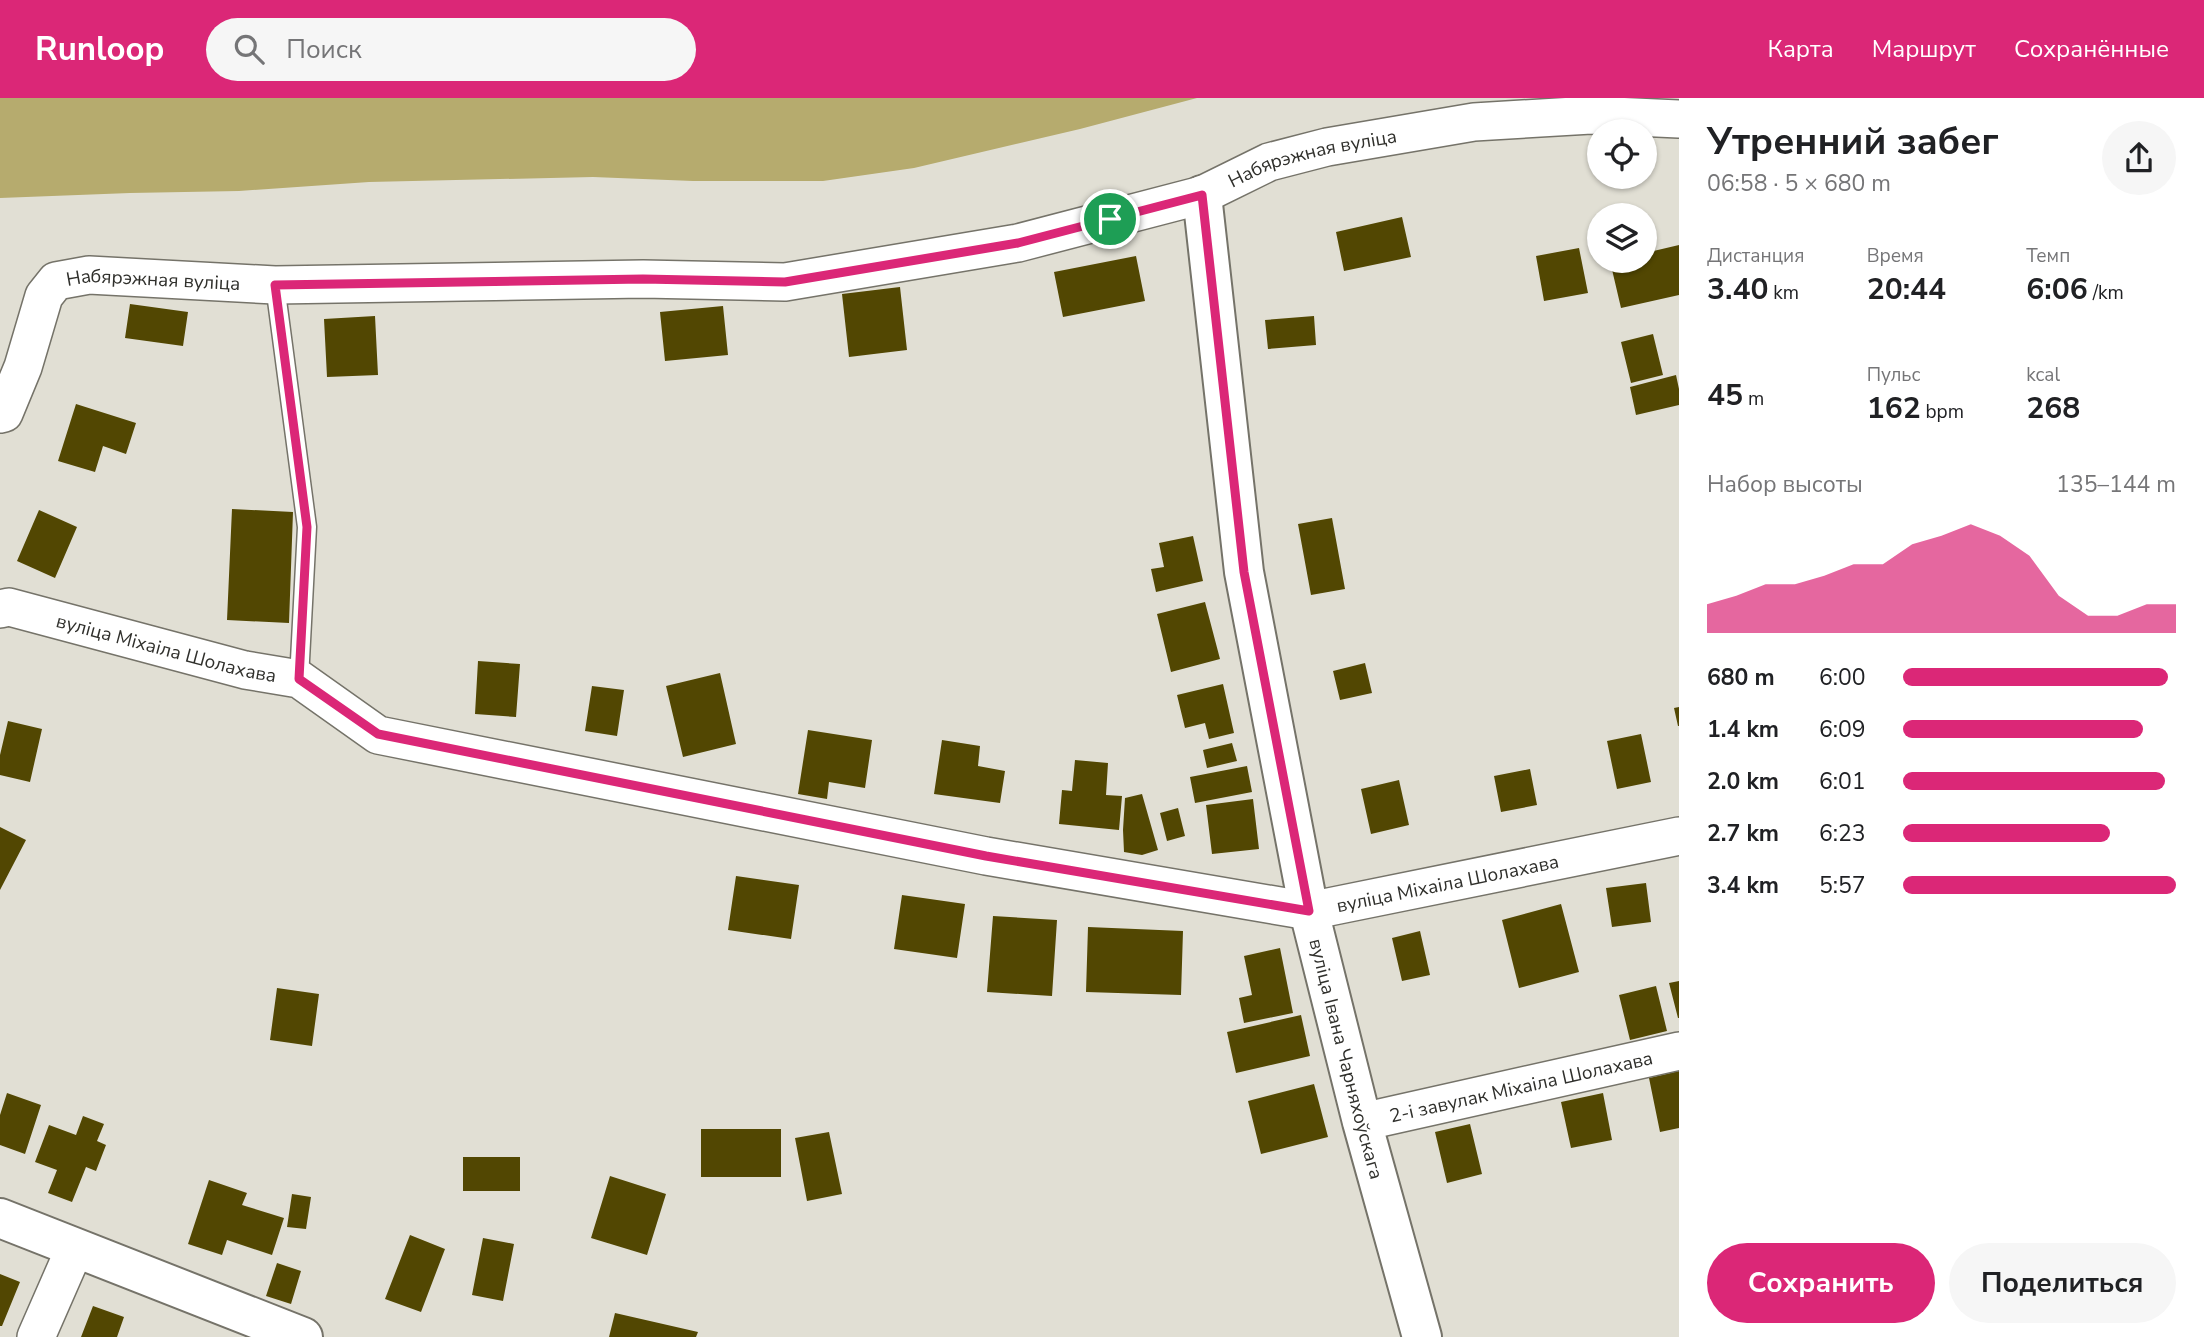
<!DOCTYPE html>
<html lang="ru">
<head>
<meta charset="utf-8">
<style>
	body { margin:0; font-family:"Nunito Sans",sans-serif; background:#f6f6f6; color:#202124; height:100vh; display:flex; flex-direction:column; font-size:26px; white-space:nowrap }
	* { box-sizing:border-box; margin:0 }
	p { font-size:23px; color:#757577 }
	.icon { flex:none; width:38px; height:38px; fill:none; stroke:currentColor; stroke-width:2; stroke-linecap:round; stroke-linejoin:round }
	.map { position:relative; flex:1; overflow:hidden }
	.side { display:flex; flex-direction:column; background:#fff; width:525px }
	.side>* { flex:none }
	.fabs { position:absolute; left:1587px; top:21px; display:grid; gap:14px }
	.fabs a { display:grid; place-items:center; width:70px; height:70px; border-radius:50%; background:#fff; box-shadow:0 2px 5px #0004; font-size:35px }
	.pin { position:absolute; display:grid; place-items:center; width:60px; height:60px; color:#fff; margin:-30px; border:4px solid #fff; border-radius:50%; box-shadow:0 2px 7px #0007 }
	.round { display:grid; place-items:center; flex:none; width:74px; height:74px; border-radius:37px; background:#f6f6f6 }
	.overview { display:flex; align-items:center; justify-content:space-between; height:119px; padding:0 28px }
	h1 { font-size:38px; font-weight:700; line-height:52px }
	.stats { display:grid; grid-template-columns:repeat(3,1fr); gap:10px; height:119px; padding:7px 28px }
	.stats div { display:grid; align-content:center }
	.stats b { font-size:30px; font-weight:700 }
	.stats small { font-size:19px; font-weight:400 }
	.stats p { font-size:19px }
	.chart { height:196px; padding:14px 28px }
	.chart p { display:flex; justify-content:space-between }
	.chart svg { width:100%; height:126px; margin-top:7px; fill:#db2777; opacity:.7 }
	.action { display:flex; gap:14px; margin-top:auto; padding:14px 28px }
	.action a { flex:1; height:80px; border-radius:42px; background:#db2777; color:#fff; font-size:28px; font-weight:700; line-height:80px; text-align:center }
	.action a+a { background:#f6f6f6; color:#202124 }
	ul { padding:0 28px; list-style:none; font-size:23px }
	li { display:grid; grid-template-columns:112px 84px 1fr; align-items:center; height:52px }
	li i { height:18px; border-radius:9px; background:#db2777 }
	header { display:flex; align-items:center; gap:42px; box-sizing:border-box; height:98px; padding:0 35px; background:#db2777; color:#fff }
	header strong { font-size:33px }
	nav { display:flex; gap:38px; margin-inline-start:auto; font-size:24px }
	.search { width:490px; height:63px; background:#f6f6f6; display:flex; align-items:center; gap:18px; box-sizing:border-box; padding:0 24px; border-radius:38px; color:#757577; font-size:26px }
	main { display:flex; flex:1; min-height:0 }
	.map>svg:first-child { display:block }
	.water { fill:#b6ab6e }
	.building { fill:#524702 }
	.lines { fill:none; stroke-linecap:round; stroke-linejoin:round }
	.service-casing { stroke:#757369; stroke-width:21 }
	.minor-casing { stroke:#757369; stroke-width:40 }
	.tertiary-casing { stroke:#757369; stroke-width:42 }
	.secondary-casing { stroke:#757369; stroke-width:42 }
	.service { stroke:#fff; stroke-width:18 }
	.minor { stroke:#fff; stroke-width:37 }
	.tertiary { stroke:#fff; stroke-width:38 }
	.secondary { stroke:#fff; stroke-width:38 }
	.route-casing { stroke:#fff; stroke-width:14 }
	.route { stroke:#db2777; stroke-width:9 }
	.labels { text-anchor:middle; stroke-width:7; stroke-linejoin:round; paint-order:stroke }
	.street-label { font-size:19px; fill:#30302c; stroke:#fff }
</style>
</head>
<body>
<header>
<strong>Runloop</strong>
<div class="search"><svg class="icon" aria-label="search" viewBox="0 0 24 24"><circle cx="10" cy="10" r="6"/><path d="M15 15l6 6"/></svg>Поиск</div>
<nav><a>Карта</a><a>Маршрут</a><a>Сохранённые</a></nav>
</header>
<main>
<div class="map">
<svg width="1679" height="1239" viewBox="0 0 1679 1239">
	<rect width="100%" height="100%" fill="#e1dfd4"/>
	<!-- water -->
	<path class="water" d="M0,0h1197l-117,31 -166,39 -91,13h-130l-100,-4 -224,5 -130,9 -109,2 -130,5z"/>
	<!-- building -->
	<path class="building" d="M1402,119l9,40 -67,14 -8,-39z
		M1679,147v50l-58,13 -11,-47h35v-8z
		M1579,150l9,45 -44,8 -8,-45z
		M1136,158l9,45 -82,16 -9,-45z
		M900,189l7,63 -58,7 -7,-63z
		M130,206l58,8 -5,34 -58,-8z
		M723,208l5,49 -63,6 -5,-49z
		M375,218l3,59 -51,2 -3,-58z
		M1314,218l2,29 -48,4 -3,-29z
		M1653,236l10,41 -32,8 -10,-41z
		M1676,277l3,14v16l-43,10 -6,-28z
		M76,306l60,19 -10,31 -23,-8 -8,26 -37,-11z
		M232,411l61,3 -4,111 -62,-3z
		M39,412l38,17 -22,51 -38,-17z
		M1332,420l13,71 -34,6 -13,-71z
		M1193,438l10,45 -47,11 -5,-23 13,-2 -5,-24z
		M1205,504l15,57 -49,13 -14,-58z
		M478,563l42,3 -4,53 -41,-3z
		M1365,565l7,30 -32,7 -7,-29z
		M720,575l16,71 -53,13 -17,-71z
		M1223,586l11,49 -25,6 -4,-16 -20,5 -8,-33z
		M592,588l32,4 -7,46 -32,-5z
		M1679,609v19h-1l-4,-18z
		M8,623l34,8 -12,53 -30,-7v-20z
		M808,632l64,10 -7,48 -36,-6 -2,17 -29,-5z
		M1641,636l10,48 -34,7 -10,-48z
		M942,642l38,6 -2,20 27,5 -5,32 -66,-9z
		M1232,645l5,18 -30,7 -4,-18z
		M1075,662l33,3 -2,32 16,1 -3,34 -60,-6 3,-34 10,1z
		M1247,668l5,26 -57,11 -5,-26z
		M1530,671l7,36 -36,7 -7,-36z
		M1399,682l10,45 -38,9 -10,-45z
		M1142,696l16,56 -16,5 -18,-3 -1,-22 2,-32z
		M1253,701l6,50 -47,5 -6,-49z
		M1178,710l7,28 -18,5 -7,-28z
		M0,729l26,13 -26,50z
		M736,778l63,9 -8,54 -63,-9z
		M1646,785l5,39 -39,5 -6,-39z
		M902,797l63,9 -8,54 -63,-9z
		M1561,806l18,68 -60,16 -17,-68z
		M993,818l64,4 -5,76 -65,-4z
		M1088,829l95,4 -2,64 -95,-3z
		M1420,833l10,44 -28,6 -10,-43z
		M1280,850l13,65 -49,10 -5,-25 13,-3 -8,-39z
		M1679,883v37h-1l-9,-35z
		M1656,888l11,45 -37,9 -11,-45z
		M277,890l42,6 -7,52 -42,-6z
		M1301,917l9,41 -74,17 -9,-41z
		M1679,973v57l-19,4 -11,-54z
		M1314,986l14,53 -67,17 -13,-53z
		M7,995l34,12 -16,49 -25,-9v-30z
		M1603,995l9,47 -41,8 -10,-46z
		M83,1018l21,8 -7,17 9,4 -10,26 -10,-4 -14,35 -24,-9 9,-23 -22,-8 14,-37 27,10z
		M1470,1026l12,50 -35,9 -12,-51z
		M701,1031h80v48h-80z
		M829,1034l13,62 -35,7 -12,-63z
		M463,1059h57v34h-57z
		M610,1078l56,18 -19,61 -56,-17z
		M209,1082l38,13 -5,12 42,13 -12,37 -45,-15 -5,15 -34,-11z
		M292,1096l19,3 -5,32 -19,-2z
		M410,1137l35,14 -24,63 -36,-13z
		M483,1140l31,6 -11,57 -31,-6z
		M277,1165l24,8 -10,33 -25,-8z
		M0,1176l20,8 -18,44h-2z
		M93,1208l31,11 -7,20h-36z
		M615,1215l83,19 -2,5h-87z"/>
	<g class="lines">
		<defs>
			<path id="service" d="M275,187l32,242 -8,152"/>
			<g id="minor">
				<path id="s1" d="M0,316l4,-1 19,-46 21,-71 12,-15 33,-6 186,10 368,-6 142,3 233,-39 184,-48 67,-33 58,-15 147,-25 117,-7 88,4"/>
				<path id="s2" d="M0,511l9,-2 236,63 54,9 79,56 608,121 323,55 370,-75"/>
				<path id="s3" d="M1362,1024l317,-71"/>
				<path d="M36,1239l39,-89"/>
			</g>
			<g id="tertiary">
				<path id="s4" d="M1202,97l42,377 65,339 53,211 60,215"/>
			</g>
			<path id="secondary" d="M0,1120l303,119"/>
		</defs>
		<!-- service casing -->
		<use href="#service" class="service-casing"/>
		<!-- minor casing -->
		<use href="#minor" class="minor-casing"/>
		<!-- tertiary casing -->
		<use href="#tertiary" class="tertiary-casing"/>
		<!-- secondary casing -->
		<use href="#secondary" class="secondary-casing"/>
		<!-- service -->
		<use href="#service" class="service"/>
		<!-- minor -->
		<use href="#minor" class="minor"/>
		<!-- tertiary -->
		<use href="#tertiary" class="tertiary"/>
		<!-- secondary -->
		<use href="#secondary" class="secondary"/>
	</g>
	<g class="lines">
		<defs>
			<path id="route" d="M1202,97l42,377 65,339 -323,-55 -608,-122 -79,-55 8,-152 -32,-242 368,-6 142,3 233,-39z"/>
		</defs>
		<!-- route casing -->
		<use href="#route" class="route-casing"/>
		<!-- route -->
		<use href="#route" class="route"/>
	</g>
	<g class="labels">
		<!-- street labels -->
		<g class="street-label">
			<text dy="7" stroke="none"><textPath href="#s1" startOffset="1421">Набярэжная вуліца</textPath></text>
			<text dy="7" stroke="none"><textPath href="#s1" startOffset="245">Набярэжная вуліца</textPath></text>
			<text dy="7" stroke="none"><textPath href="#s2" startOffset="172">вуліца Міхаіла Шолахава</textPath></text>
			<text dy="7" stroke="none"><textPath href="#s2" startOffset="1494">вуліца Міхаіла Шолахава</textPath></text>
			<text dy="7" stroke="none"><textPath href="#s4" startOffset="877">вуліца Івана Чарняхоўскага</textPath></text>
			<text dy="7" stroke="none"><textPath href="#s3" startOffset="163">2-і завулак Міхаіла Шолахава</textPath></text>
		</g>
	</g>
</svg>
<div class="fabs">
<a><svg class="icon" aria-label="locate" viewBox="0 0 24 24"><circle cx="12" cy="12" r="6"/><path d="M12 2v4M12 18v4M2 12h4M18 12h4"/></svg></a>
<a><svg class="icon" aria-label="layers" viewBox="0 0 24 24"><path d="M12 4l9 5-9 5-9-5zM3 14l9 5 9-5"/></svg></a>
</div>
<div class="pin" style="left:1110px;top:121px;background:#1e9e55"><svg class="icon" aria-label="arrive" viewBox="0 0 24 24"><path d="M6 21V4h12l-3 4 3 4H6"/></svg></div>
</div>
<section class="side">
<div class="overview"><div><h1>Утренний забег</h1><p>06:58 · 5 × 680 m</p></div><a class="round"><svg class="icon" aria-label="share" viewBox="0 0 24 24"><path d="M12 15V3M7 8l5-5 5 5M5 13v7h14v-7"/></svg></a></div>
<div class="stats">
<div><p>Дистанция</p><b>3.40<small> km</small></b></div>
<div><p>Время</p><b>20:44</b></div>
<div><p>Темп</p><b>6:06<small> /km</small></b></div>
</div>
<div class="stats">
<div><b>45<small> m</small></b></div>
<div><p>Пульс</p><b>162<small> bpm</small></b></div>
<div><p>kcal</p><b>268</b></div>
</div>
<div class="chart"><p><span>Набор высоты</span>135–144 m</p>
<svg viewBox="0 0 160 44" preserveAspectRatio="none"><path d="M0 44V34L10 31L20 27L30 27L40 24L50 20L60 20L70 13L80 10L90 6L100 10L110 17L120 31L130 38L140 38L150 34L160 34V44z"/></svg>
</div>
<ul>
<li><b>680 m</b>6:00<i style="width:97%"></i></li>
<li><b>1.4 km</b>6:09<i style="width:88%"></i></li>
<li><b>2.0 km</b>6:01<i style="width:96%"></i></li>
<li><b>2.7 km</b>6:23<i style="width:76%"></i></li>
<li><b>3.4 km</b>5:57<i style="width:100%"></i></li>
</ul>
<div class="action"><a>Сохранить</a><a>Поделиться</a></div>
</section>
</main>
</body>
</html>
